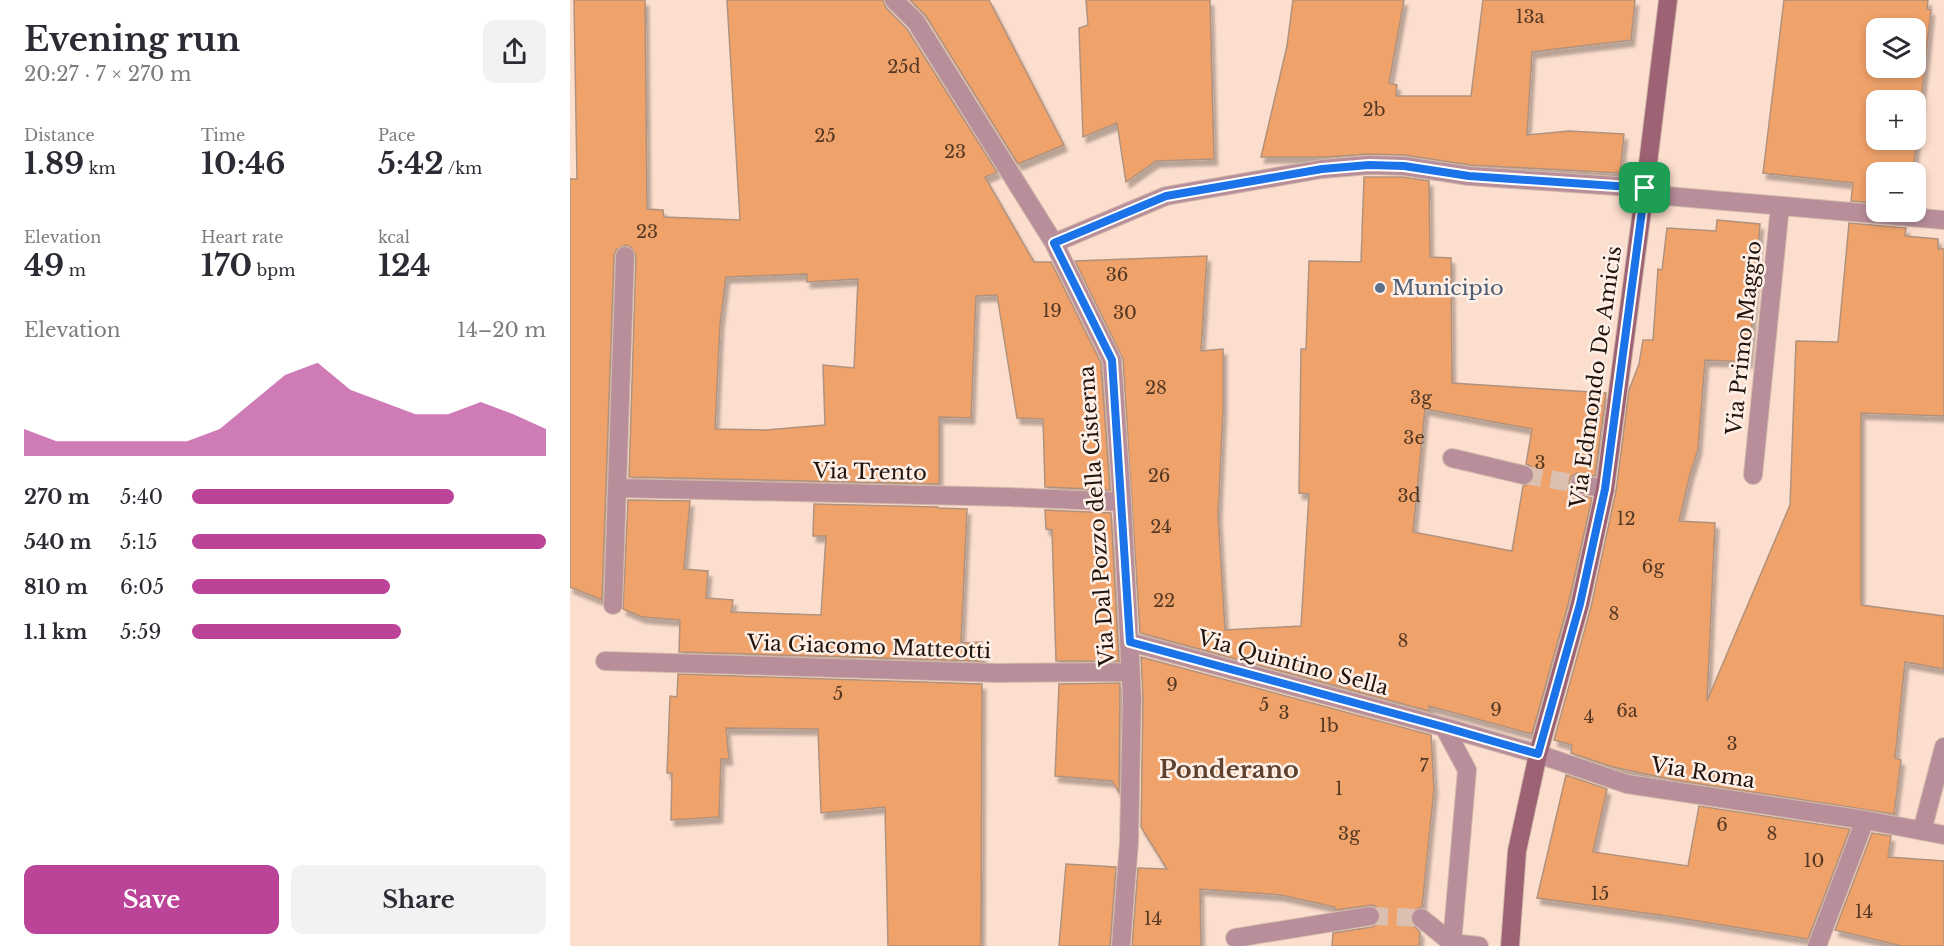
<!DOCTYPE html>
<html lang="en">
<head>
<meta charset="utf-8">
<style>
	body { margin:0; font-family:"Libre Baskerville",serif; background:#f2f2f3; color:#2b2b33; height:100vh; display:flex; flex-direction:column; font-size:22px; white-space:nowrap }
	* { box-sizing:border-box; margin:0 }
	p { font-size:20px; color:#7c7c81 }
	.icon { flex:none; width:33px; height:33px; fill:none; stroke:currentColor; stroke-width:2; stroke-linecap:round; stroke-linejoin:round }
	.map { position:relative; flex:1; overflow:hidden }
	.drawer { display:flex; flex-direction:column; background:#fff; width:570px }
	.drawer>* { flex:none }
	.tools { position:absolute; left:1296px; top:18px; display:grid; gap:12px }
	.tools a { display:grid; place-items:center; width:60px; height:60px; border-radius:12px; background:#fff; box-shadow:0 3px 9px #0003; font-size:30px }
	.pin { position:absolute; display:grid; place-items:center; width:51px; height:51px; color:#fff; margin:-26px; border-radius:12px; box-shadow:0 3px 9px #0006 }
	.round { display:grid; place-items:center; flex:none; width:63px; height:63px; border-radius:12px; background:#f2f2f3 }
	.headline { display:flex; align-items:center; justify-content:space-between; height:102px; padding:0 24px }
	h1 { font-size:33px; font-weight:700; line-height:45px }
	.figures { display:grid; grid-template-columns:repeat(3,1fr); gap:9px; height:102px; padding:6px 24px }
	.figures div { display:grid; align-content:center }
	.figures b { font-size:30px; font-weight:700 }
	.figures small { font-size:16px; font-weight:400 }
	.figures p { font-size:16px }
	.chart { height:168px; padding:12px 24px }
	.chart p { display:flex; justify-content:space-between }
	.chart svg { width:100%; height:108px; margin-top:6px; fill:#bc4498; opacity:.7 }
	.primary-button { display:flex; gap:12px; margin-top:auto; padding:12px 24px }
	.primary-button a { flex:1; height:69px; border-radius:12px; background:#bc4498; color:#fff; font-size:24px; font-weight:700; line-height:69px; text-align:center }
	.primary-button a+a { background:#f2f2f3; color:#2b2b33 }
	ul { padding:0 24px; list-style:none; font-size:20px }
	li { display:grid; grid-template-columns:96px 72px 1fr; align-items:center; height:45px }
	li i { height:15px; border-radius:8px; background:#bc4498 }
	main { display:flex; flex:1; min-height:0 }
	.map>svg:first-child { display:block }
	.building { fill:#efa26a; stroke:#b2927c; stroke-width:1.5; fill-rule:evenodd; filter:url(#shadow) }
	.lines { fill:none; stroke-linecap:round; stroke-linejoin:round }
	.street-tunnel { stroke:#dbc0b1; stroke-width:18; stroke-dasharray:18 9; stroke-linecap:butt }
	.street-casing { stroke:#d4baab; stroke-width:20 }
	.secondary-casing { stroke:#d4baab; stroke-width:20 }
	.street { stroke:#b78e99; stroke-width:18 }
	.secondary { stroke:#9d6375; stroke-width:18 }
	.route-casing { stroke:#fff; stroke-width:12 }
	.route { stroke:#1a73e8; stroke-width:8 }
	.service-dot { fill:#5c6f8a; stroke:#feefe7; stroke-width:2 }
	.labels { text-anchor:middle; stroke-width:5; stroke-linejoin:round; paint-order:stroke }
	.number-label { font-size:18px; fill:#543824 }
	.service-label { font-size:21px; fill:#4e5e75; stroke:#feefe7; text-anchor:start }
	.street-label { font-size:21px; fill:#20140d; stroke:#feefe7 }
	.quarter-label { font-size:24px; font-weight:bold; fill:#5f4130; stroke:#feefe7 }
</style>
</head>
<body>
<main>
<section class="drawer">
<div class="headline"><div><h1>Evening run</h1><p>20:27 · 7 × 270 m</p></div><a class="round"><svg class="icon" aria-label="share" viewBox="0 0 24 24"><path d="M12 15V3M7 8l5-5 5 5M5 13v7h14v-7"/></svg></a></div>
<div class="figures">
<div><p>Distance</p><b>1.89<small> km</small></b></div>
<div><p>Time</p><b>10:46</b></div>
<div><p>Pace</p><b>5:42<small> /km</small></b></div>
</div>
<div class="figures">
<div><p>Elevation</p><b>49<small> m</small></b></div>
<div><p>Heart rate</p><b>170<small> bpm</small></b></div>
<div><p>kcal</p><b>124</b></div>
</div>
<div class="chart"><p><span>Elevation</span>14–20 m</p>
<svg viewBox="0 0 160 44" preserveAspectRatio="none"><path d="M0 44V33L10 38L20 38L30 38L40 38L50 38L60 33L70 22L80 11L90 6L100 17L110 22L120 27L130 27L140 22L150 27L160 33V44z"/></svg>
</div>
<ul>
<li><b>270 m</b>5:40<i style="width:74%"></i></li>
<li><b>540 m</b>5:15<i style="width:100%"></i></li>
<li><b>810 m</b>6:05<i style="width:56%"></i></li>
<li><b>1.1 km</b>5:59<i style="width:59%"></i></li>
</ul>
<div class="primary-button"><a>Save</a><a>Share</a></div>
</section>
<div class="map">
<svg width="1374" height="946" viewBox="0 0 1374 946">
	<defs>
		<filter id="shadow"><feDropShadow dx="3.5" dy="6" stdDeviation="1.5" flood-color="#0004"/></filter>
	</defs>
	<rect width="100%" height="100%" fill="#fcdece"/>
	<!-- building -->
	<path class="building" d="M4,0h71l2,209 16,1 1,7 76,3 -13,-220h156l3,8 21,21 90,143 -12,5 49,85h17l50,101 9,127 -65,-3 -2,-68 -26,-1 -20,-123 -21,1 -5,122 -32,-1v67l-310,-7 7,-221 -5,-9 -6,-2 -9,5 -2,6 -12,344 -32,-13v-408h7zM237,274v8l51,-3 -4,89 -31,-3 2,60 -59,5 -51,-1 5,-105 6,-47z
		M340,0h79l75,145 -46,19 -92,-148z
		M516,0h124l4,159 -58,2 -30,21 -9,-59 -34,14 -4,-109 9,-3z
		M723,0h111l-15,83 8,2 -1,11h75l12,-96h152l-4,40 -99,12 -5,83 42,-4 55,3 -4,39 -150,-8 -66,-10 -36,-1 -41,3h-66l26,-111z
		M1214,0h144l-1,9 4,1 -18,162h-37v31l-25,-2 2,-18 -90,-10zM1306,28h40v40h-40zM1306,100h40v40h-40z
		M794,177h39l26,4 1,76 21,1 1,125 154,10 -11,83 -18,-3 -5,3 -3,5v6l4,6 19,5 -23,103 -37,133 -103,-28v5l-289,-78 -17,-274 -48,-98 132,-5 -6,95 22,-2v61l-5,105 7,115 76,-4 8,-132 -10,-1 2,-144h5l3,-88 52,1zM855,409l107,20 -6,35 6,3 3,10 -3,6 -9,3 -11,65 -99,-19z
		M1147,220l43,4 -11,138 -44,-2 -7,89 -8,25 -11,47 36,2 -8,178 83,-196 6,-164 42,1 11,-119 57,5 -1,8 33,3v10h6v167l-83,-3v192l83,11v53l-39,-7 -10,96 6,2 -7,54 -220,-34 -61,-13 -42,-14 1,-8 -18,-5 37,-133 25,-116 13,-101 10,-26 4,-24h10l5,-71 4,1 5,-42 49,3z
		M58,500l62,1 -6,68 24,2 -2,27 27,2 -2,12 90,3 5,-79h-13l1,-32 124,3v1l29,1 -6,134 21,-1v19l-303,-9 1,-32 -38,-3 -19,-8z
		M475,510l66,3 8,148h-63l-4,-131 -6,-1z
		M571,657l290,78 3,54 -12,118 -9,4 -3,6 1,6 9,9 -1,14h-87l1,-13 39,-6 6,-3 3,-5v-5l-3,-6 -5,-3 -38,5v-3l-54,-12 -81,-6 1,57h-69l6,-78 29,1 -26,-42 2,-129z
		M108,674l304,10 -1,262h-93l-3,-139 -64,6 -3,-84 -92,-1 3,31h-8l-2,58 -48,3 1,-47h-5l3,-77 7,1z
		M550,683l-1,109 -7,-11 -57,-5 4,-92z
		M996,775l41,14 -14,63 95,14 11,-60 151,23 -42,110 -141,-23 -130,-18z
		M1302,833l19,3 -3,21 56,4v85h-42l-67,-16z
		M496,864l50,3 -6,79h-51z"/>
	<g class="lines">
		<!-- street-tunnel -->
		<path class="street-tunnel" d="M954,475l56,9
			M800,916l51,2"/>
		<defs>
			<path id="street" d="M324,0l22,22 138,221 58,117 10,142 10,196 -3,144 -8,104
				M1062,193l312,27
				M484,243l112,-47 156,-27 47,-4 35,1 65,10 176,12
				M882,458l72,17
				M1183,475l27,-269
				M1010,484l25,5
				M47,488l392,9 113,5
				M43,605l12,-349
				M560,642l314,85 94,27 89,30 238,36 79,15
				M35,661l392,12 134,-1
				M874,727l23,43 -15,173
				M1352,831l22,-84
				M851,918l31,25
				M665,938l135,-22
				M880,946l2,-3 27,3
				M1247,946l48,-126"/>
			<path id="secondary" d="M940,946l7,-95 21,-97 42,-150 25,-115 40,-301 23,-188"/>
		</defs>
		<!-- street casing -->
		<use href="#street" class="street-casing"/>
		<!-- secondary casing -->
		<use href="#secondary" class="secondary-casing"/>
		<!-- street -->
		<use href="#street" class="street"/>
		<!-- secondary -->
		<use href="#secondary" class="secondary"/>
	</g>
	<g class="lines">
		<defs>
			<path id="route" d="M799,165l35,1 65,10 176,12 -40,301 -25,115 -42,150 -94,-27 -314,-85 -18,-282 -58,-117 112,-47 156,-27z"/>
		</defs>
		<!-- route casing -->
		<use href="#route" class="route-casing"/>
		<!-- route -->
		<use href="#route" class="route"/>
	</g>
	<!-- markers -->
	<circle class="service-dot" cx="810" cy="288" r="6"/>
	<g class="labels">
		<!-- number labels -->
		<g class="number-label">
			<text x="960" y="23">13a</text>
			<text x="334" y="73">25d</text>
			<text x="804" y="116">2b</text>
			<text x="255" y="142">25</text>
			<text x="385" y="158">23</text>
			<text x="77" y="238">23</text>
			<text x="547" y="281">36</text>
			<text x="482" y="317">19</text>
			<text x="555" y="319">30</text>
			<text x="586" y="394">28</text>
			<text x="851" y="404">3g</text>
			<text x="844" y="444">3e</text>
			<text x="970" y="469">3</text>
			<text x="589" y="482">26</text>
			<text x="839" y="502">3d</text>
			<text x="1056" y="525">12</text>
			<text x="591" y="533">24</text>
			<text x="1083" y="573">6g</text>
			<text x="594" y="607">22</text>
			<text x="1044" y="620">8</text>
			<text x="833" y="647">8</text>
			<text x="602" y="691">9</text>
			<text x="268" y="700">5</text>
			<text x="694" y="711">5</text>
			<text x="926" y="716">9</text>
			<text x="1057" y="717">6a</text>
			<text x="714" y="719">3</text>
			<text x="1019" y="723">4</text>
			<text x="759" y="732">1b</text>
			<text x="1162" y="750">3</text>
			<text x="854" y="772">7</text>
			<text x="769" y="795">1</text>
			<text x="1152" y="831">6</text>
			<text x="779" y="840">3g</text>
			<text x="1202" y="840">8</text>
			<text x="1244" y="867">10</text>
			<text x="1030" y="900">15</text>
			<text x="1294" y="918">14</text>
			<text x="583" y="925">14</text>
		</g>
		<!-- service labels -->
		<g class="service-label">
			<text x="822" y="295">Municipio</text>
		</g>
		<!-- street labels -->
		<g class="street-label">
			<text transform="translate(1174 338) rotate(-84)" y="7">Via Primo Maggio</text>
			<text transform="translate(1026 377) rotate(-82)" y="7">Via Edmondo De Amicis</text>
			<text transform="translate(300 472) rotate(1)" y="7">Via Trento</text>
			<text transform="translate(527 516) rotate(-94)" y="7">Via Dal Pozzo della Cisterna</text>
			<text transform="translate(299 647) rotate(2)" y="7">Via Giacomo Matteotti</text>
			<text transform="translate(723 663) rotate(15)" y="7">Via Quintino Sella</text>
			<text transform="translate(1133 773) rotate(9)" y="7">Via Roma</text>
		</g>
		<!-- quarter labels -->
		<g class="quarter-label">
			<text x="659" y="778">Ponderano</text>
		</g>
	</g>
</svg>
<div class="tools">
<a><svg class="icon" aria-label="layers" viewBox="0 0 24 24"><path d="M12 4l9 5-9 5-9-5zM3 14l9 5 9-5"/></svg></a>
<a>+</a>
<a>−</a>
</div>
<div class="pin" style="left:1075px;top:188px;background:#1e9e55"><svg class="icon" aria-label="arrive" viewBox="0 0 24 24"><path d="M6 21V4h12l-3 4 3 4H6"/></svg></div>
</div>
</main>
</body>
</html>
